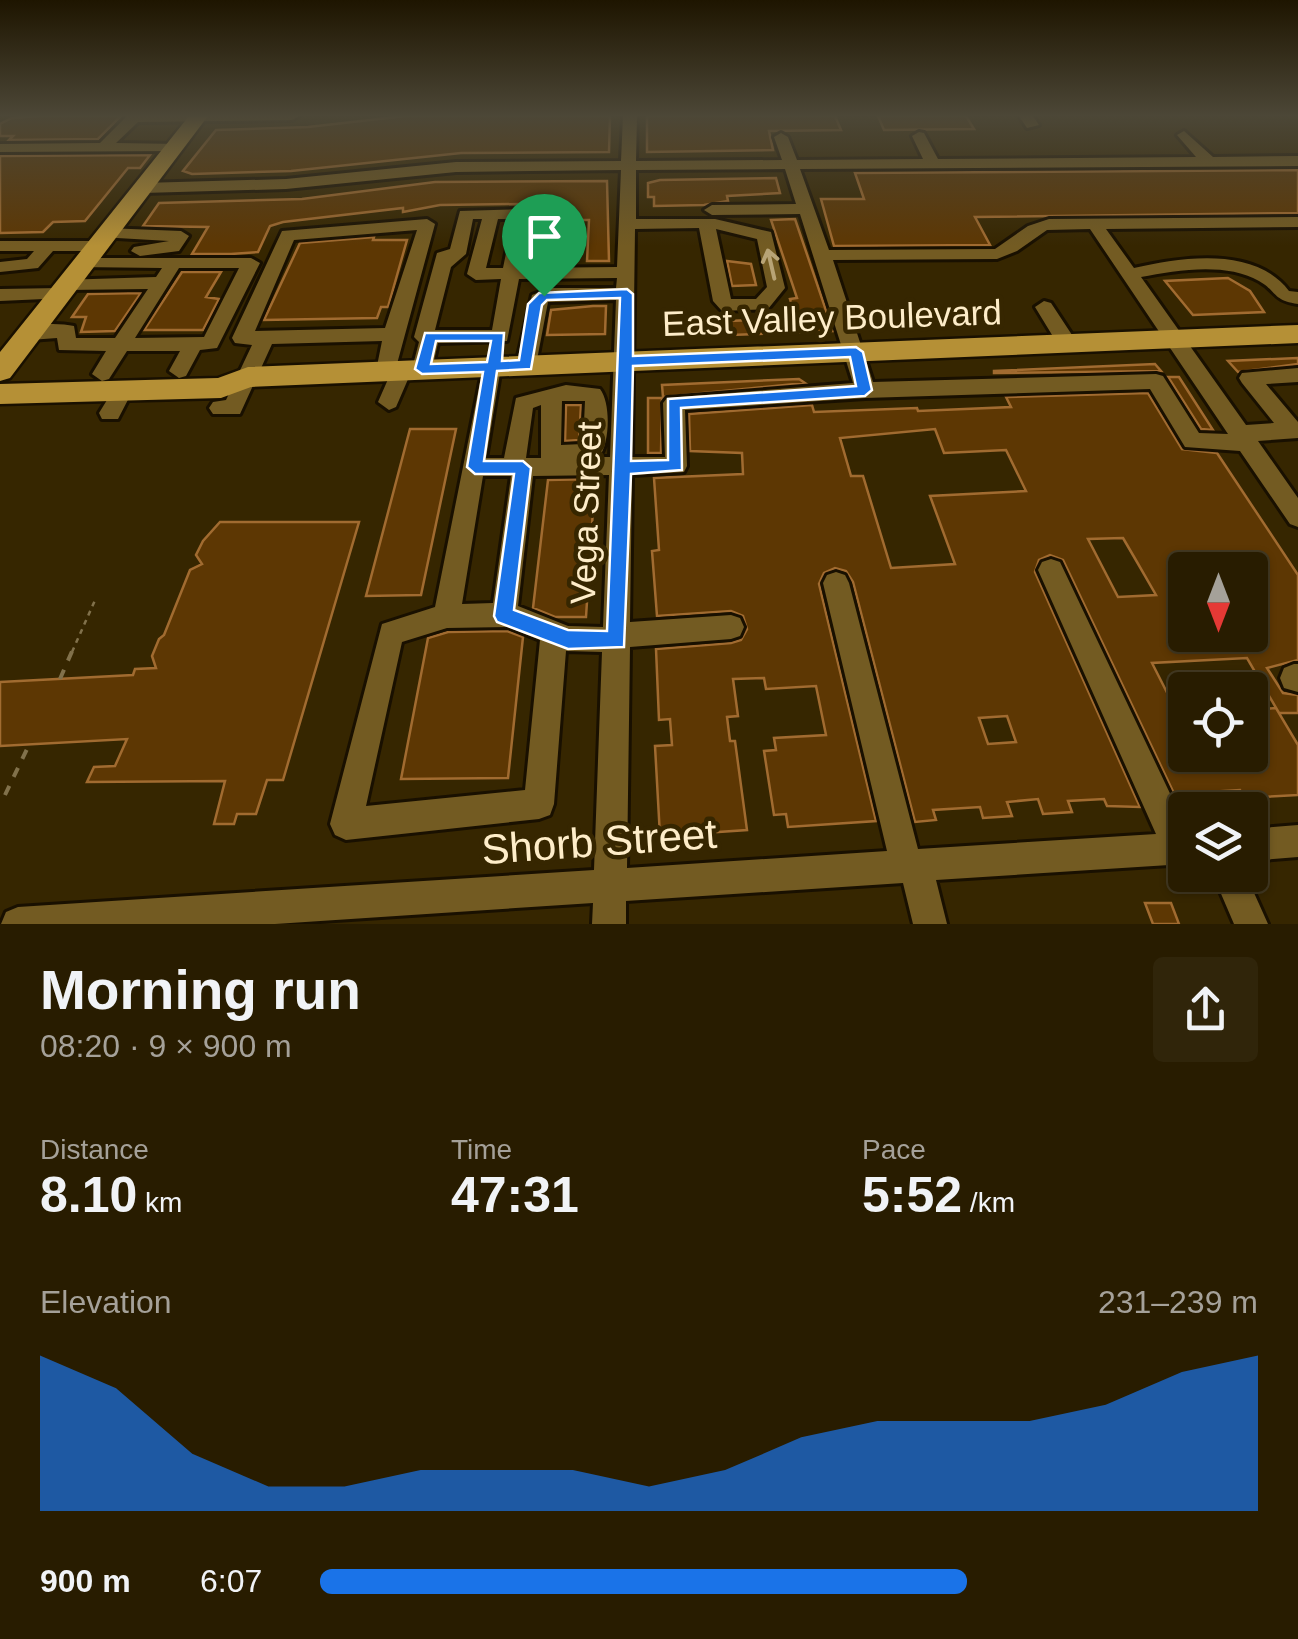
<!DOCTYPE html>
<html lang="en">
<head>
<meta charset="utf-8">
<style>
	body { margin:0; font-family:Helvetica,sans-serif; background:#30250a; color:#f1f3f6; height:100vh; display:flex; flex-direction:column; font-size:38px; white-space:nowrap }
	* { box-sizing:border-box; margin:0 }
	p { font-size:32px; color:#a5a199 }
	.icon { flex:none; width:55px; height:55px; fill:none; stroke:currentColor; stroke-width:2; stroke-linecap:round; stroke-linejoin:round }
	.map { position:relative; height:924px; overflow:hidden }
	.sheet { display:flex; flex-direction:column; background:#281c00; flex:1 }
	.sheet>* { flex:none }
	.needle { width:65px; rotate:180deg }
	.fabs { position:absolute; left:1168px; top:552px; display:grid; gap:20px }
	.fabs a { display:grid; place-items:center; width:100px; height:100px; border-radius:10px; background:#281c00; box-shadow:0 2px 8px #0004,0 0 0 2px #443a22; font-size:50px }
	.pin { position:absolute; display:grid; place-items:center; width:85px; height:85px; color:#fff; margin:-102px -42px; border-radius:50% 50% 50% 0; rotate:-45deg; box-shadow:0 0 10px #0007 }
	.pin .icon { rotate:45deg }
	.round { display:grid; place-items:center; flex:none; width:105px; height:105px; border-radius:10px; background:#30250a }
	.overview { display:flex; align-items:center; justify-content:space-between; height:170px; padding:0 40px }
	h1 { font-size:55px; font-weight:600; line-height:75px }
	.stats { display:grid; grid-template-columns:repeat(3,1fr); gap:15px; height:170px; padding:10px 40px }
	.stats div { display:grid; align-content:center }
	.stats b { font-size:50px; font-weight:600 }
	.stats small { font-size:28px; font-weight:400 }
	.stats p { font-size:28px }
	.chart { height:280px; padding:20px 40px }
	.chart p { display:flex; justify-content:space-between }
	.chart svg { width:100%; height:180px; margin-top:10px; fill:#1a73e8; opacity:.7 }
	ul { padding:0 40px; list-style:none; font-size:32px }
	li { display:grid; grid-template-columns:160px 120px 1fr; align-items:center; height:75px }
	li i { height:25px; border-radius:12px; background:#1a73e8 }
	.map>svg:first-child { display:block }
	.building { fill:#5d3703; stroke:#a16b30; stroke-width:2.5; fill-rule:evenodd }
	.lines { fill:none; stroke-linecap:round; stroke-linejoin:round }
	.minor-casing { stroke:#191000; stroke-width:6 }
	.major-casing { stroke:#191000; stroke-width:5 }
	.path-far1 { stroke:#81714b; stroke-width:2.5; stroke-dasharray:5 5; stroke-linecap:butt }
	.path { stroke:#81714b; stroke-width:4; stroke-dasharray:10 10; stroke-linecap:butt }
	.minor { fill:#735b22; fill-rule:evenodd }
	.major { fill:#b59036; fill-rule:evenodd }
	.oneway { stroke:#b8a476 }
	.route { fill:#1a73e8; stroke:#fff; stroke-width:2.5; fill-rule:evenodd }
	.labels { text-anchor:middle; stroke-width:9; stroke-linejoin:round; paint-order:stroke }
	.street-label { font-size:35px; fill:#feedc9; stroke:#362600 }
	.near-street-label { font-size:42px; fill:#feedc9; stroke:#362600 }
</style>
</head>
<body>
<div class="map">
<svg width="1298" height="924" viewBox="0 0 1298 924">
	<rect width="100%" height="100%" fill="#362600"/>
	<!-- building -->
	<path class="building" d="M38,116h83l-23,23 -89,1 4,-4h-13v-12l12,-6z
		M405,116h205l-1,36 -148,1 -170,18 -99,3 -9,-3 33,-41 92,-3z
		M647,116h188l6,14 -72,1 4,19 -126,2z
		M878,116h88l8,13 -90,1z
		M150,155l-10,13h-12l-43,53 -32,1 -10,10 -43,1v-77z
		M1298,170v43l-323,4 15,28 -156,1 -13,-47h43l-9,-26z
		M776,178l4,15 -53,3 1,5 -24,4 -50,1v-9h-6v-14l12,-3z
		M607,181l2,80h-22l2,-41h-55l2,-12 -17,-4 -79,1 -37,7v-4l-120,14 -13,4 -12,26 -27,2h-39l16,-27 -65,-1 16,-23 143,-4 133,-17z
		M795,219l38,112 -102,4 -2,-14 67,-3 -6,-19 7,-1 -26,-78z
		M374,237l-1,3h34l-19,67h-7l-4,11 -113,2 36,-77z
		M727,261l24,3 5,21 -24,1z
		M182,272h39l-15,25 13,2 -16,31h-59z
		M1228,278l22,13 14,21 -71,3 -28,-34z
		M141,293l-26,38 -34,1 5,-15h-14l16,-23z
		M593,306h13l-1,28 -58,1 4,-25z
		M1298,358v6l-60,8 -10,-11z
		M1155,364l6,7 -167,2v-2z
		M1168,377h11l34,53 -12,-1z
		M799,379l6,4 -142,14 -1,-12z
		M1148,393l34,56 35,4 81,122v85l-31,8 16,25 15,2v18h-19l-32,-55 -95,5 33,65v31l65,-4v-45l26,-2 22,37v50l-53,3 -5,-8 -48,3 5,10 -18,1 -116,-244 -13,-5 -11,5 -4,12 105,235 -33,-1 -3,-7 -36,2 4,11 -29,2 -5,-15 -31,3 5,14 -29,2 -3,-11 -47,3 3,10 -21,2 -62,-240 -7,-11 -11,-3 -11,5 -5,11 57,237 -88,6 -2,-13 -12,1 -10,-64 12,-1 -2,-12 52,-3 -10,-49 -50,3 -2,-11 -31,1 5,37 -11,1 3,24h5l12,89 -87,6 -5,-90 17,-1 -2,-26 -11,1 -3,-71 75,-6 10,-3 6,-11 -4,-13 -12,-5 -74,5 -5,-65 7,-1 -5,-72 89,-4 -1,-21 -52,-2 -1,-37 123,-9 2,7 103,-4 1,3 93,-4 -5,-10zM935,429l9,24 62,-3 20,41 -96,5 25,68 -64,4 -28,-92h-12l-11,-38zM1123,538l14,24 19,33 -38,2 -30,-58zM1185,570h65v47l11,18h-76zM1007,716l9,26 -28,2 -9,-26z
		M648,398h14l-1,55h-13z
		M566,405h15l-2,35 -14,1z
		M410,429h46l-35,166 -55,1z
		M595,479l-9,138h-31l-22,-9 15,-128z
		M220,522h139l-76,258h-16l-11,34h-19l-3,10h-20l11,-43 -138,1 7,-15 21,-1 12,-27 -127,7v-64l133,-7 2,-6 21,-1 -4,-12 7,-17 5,-4 26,-65 12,-6 -6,-9 7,-14z
		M507,631l16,6 -15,141 -107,1 27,-141 20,-6z
		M1145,903h26l8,21h-26z"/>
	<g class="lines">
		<defs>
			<path id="minor" d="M127,116h172l-7,4 -154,2 -22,21 63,1 2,3 -7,4 -174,1v-8l100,-1z
				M623,116h14l-1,45 146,-1 -8,-23 7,-4 7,4 9,23 126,-1 -11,-23 7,-4 5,1 14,26 258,-2 -19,-22 7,-4 29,26 85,-1v10l-498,3 29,81 166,-1 33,-23 21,-7 249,-2v10l-192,2 28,39c48,-11 121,-22 155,23l9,1v12c-26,-4 -20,-12 -39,-23 -33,-19 -82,-11 -118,-4l105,148 28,-2 -32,-40 -3,-5 3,-5 56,-5v14l-32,2 32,38v16l-40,3 40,57v29l-8,-3 -50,-73 -55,-4 -35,-58 -285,9 -180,12 2,56 -3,6 -52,3 -2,147 101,-7 9,3 4,9 -4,9 -9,3 -101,8 -3,221 260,-17 -64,-268 4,-8 9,-3 9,3 4,8 69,266 238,-15 -118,-264 4,-8 9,-3 9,3 125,263v39l-249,16 11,44h-34l-10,-41 -277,18v23h-34l1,-21 -318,21h-274l5,-12 12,-5 576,-37 8,-218 -36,-1 -12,153 -4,11 -11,4 -193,21 -11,-5 -5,-11 52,-200 53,-17 49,-245 7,-2 10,7 -15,91h18l12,-60 50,-13 34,4c11,14 10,54 -1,68h11l6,-157 -68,2 -12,63 -10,7 -10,-7 16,-70 18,-7h66l1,-10 -98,1 -12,62 -69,2 -6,26 -10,7 -10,-7 7,-27 -5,-5 23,-84 13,-4 10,-38 62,-2 8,5 -9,54 96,-1 4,-97 -165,2 -170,17 -143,4 -8,-5 8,-5 143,-4 170,-17 165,-1zM785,169l11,35 -84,1 -8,5 8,5 88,-1 53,169 -186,15 -4,5 2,54h-33l3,-228 64,-1 14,73 9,10 46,-2 17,-21 -14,-56 -56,-13h-79v-49zM473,219h9l-15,55 9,6 25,-1 -9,51h-57l16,-63 15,-13zM498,219h15l-10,49h-17zM716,229l41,10 10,48 -11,12h-25zM1090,229l138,205 -29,-1 -36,-57 -7,-2 -283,8 -40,-122 164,-1 20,-8 30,-21zM562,401h23l-2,43 -22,1zM541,405v53h-15l7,-50zM609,475l-6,152 -35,-1 -50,-20 15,-130zM483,476h28l-18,127 -31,1zM508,627l32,13 -15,150 -159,16 36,-164 45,-14z
				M1019,116h14l6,9 -12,3z
				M427,219l8,5 -38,140 12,1 3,5 -16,37 -7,3 -11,-8 11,-25 -10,-1 -3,-5 6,-30 -110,3 -32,70h-27l-4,-6 4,-6 13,-2 26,-55 -17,-2 -3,-5 50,-107zM417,230l-32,98 -130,3 39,-91z
				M106,228l75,3 8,5 -10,15 -39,5 -9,-5 3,-4 35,-6 -69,-4v-8z
				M0,241h97l9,5 -9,5h-44l-15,17 -38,4v-10l27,-3 7,-8h-34z
				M83,258h168l9,5 -43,85 -17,2 -14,26 -7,2 -10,-7 11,-20h-53l-18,28 -7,2 -10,-7 14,-23 -47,-1 -2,-12 -27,2 -10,-7c11,-11 39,-10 54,-7l2,12h39l33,-49 -81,1 -6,-2v-8l95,-3 6,-9 -85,-1v-8zM179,268h60l-35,69 -69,1z
				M60,288l9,6 -3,4 -66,3v-12z
				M1044,301l7,2 23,35 3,5 -3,5h-14l-25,-41z
				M122,384l10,8 -14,27h-16l-3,-6 16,-26z
				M1294,664h4v28l-14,-4 -4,-10 4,-10z
				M1298,825v32l-48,4v-32z
				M1213,875h33l22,49h-34z"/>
			<path id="major" d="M189,116h19l-198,262 -10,3v-29z
				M1298,325v18l-1047,44 -30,11 -221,6v-20l218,-6 30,-11z"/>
		</defs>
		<!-- minor casing -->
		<use href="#minor" class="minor-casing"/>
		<!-- major casing -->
		<use href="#major" class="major-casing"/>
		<!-- path-far1 -->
		<path class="path-far1" d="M72,652l24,-54"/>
		<!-- path -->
		<path class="path" d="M60,679l13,-30
			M5,795l24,-50"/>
		<!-- minor -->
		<use href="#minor" class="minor"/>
		<!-- major -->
		<use href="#major" class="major"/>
	</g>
	<!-- one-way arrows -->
	<defs><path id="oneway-shaft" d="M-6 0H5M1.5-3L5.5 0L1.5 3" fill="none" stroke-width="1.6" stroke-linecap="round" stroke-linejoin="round" transform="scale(2.5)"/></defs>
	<use class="oneway" href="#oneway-shaft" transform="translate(771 264) rotate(-103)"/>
	<!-- sky -->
	<linearGradient id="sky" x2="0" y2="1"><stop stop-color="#1e1500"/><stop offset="0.47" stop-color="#4c4737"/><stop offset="1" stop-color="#4c4737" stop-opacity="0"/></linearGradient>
	<rect width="1298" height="246" fill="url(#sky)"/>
	<!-- route -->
	<path class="route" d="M627,289l6,5v62l223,-9 7,5 9,38 -7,6 -184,12 1,62 -51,4 -7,173 -56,2 -71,-27 -3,-6 20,-142h-39l-8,-7 16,-95 -61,2 -7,-5 10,-36h79l-2,28 17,-1 9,-56 11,-11zM620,298l-13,333 -39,-1 -54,-20 17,-142 -8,-7h-39l13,-90 34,-2 11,-64 5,-5zM436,341h55l-4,21 -56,2zM850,357l6,29 -188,13v61l-37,1 2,-95z"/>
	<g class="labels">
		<!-- street labels -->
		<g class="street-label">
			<text transform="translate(832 318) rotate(-2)" y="12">East Valley Boulevard</text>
			<text transform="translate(586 513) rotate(-88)" y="12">Vega Street</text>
		</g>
		<!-- near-street labels -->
		<g class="near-street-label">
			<text transform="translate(599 841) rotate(-4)" y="15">Shorb Street</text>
		</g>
	</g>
</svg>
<div class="fabs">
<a><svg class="needle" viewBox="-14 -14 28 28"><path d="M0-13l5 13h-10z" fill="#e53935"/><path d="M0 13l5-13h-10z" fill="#a5a199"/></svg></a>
<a><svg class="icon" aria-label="locate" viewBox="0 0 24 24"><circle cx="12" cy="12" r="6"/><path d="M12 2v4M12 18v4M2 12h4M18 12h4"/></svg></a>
<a><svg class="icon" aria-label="layers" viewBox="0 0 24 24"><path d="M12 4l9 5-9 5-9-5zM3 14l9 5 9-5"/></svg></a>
</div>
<div class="pin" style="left:544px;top:296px;background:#1e9e55"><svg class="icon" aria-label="arrive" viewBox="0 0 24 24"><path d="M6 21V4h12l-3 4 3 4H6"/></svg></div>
</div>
<section class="sheet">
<div class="overview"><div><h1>Morning run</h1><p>08:20 · 9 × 900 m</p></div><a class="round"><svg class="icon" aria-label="share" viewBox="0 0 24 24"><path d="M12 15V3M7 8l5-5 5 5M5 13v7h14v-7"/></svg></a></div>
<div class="stats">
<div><p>Distance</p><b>8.10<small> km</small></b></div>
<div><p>Time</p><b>47:31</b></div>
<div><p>Pace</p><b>5:52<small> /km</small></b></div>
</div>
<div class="chart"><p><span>Elevation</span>231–239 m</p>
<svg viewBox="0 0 160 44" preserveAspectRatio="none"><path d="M0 44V6L10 14L20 30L30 38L40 38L50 34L60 34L70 34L80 38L90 34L100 26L110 22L120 22L130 22L140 18L150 10L160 6V44z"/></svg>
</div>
<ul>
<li><b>900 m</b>6:07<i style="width:69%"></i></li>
</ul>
</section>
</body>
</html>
